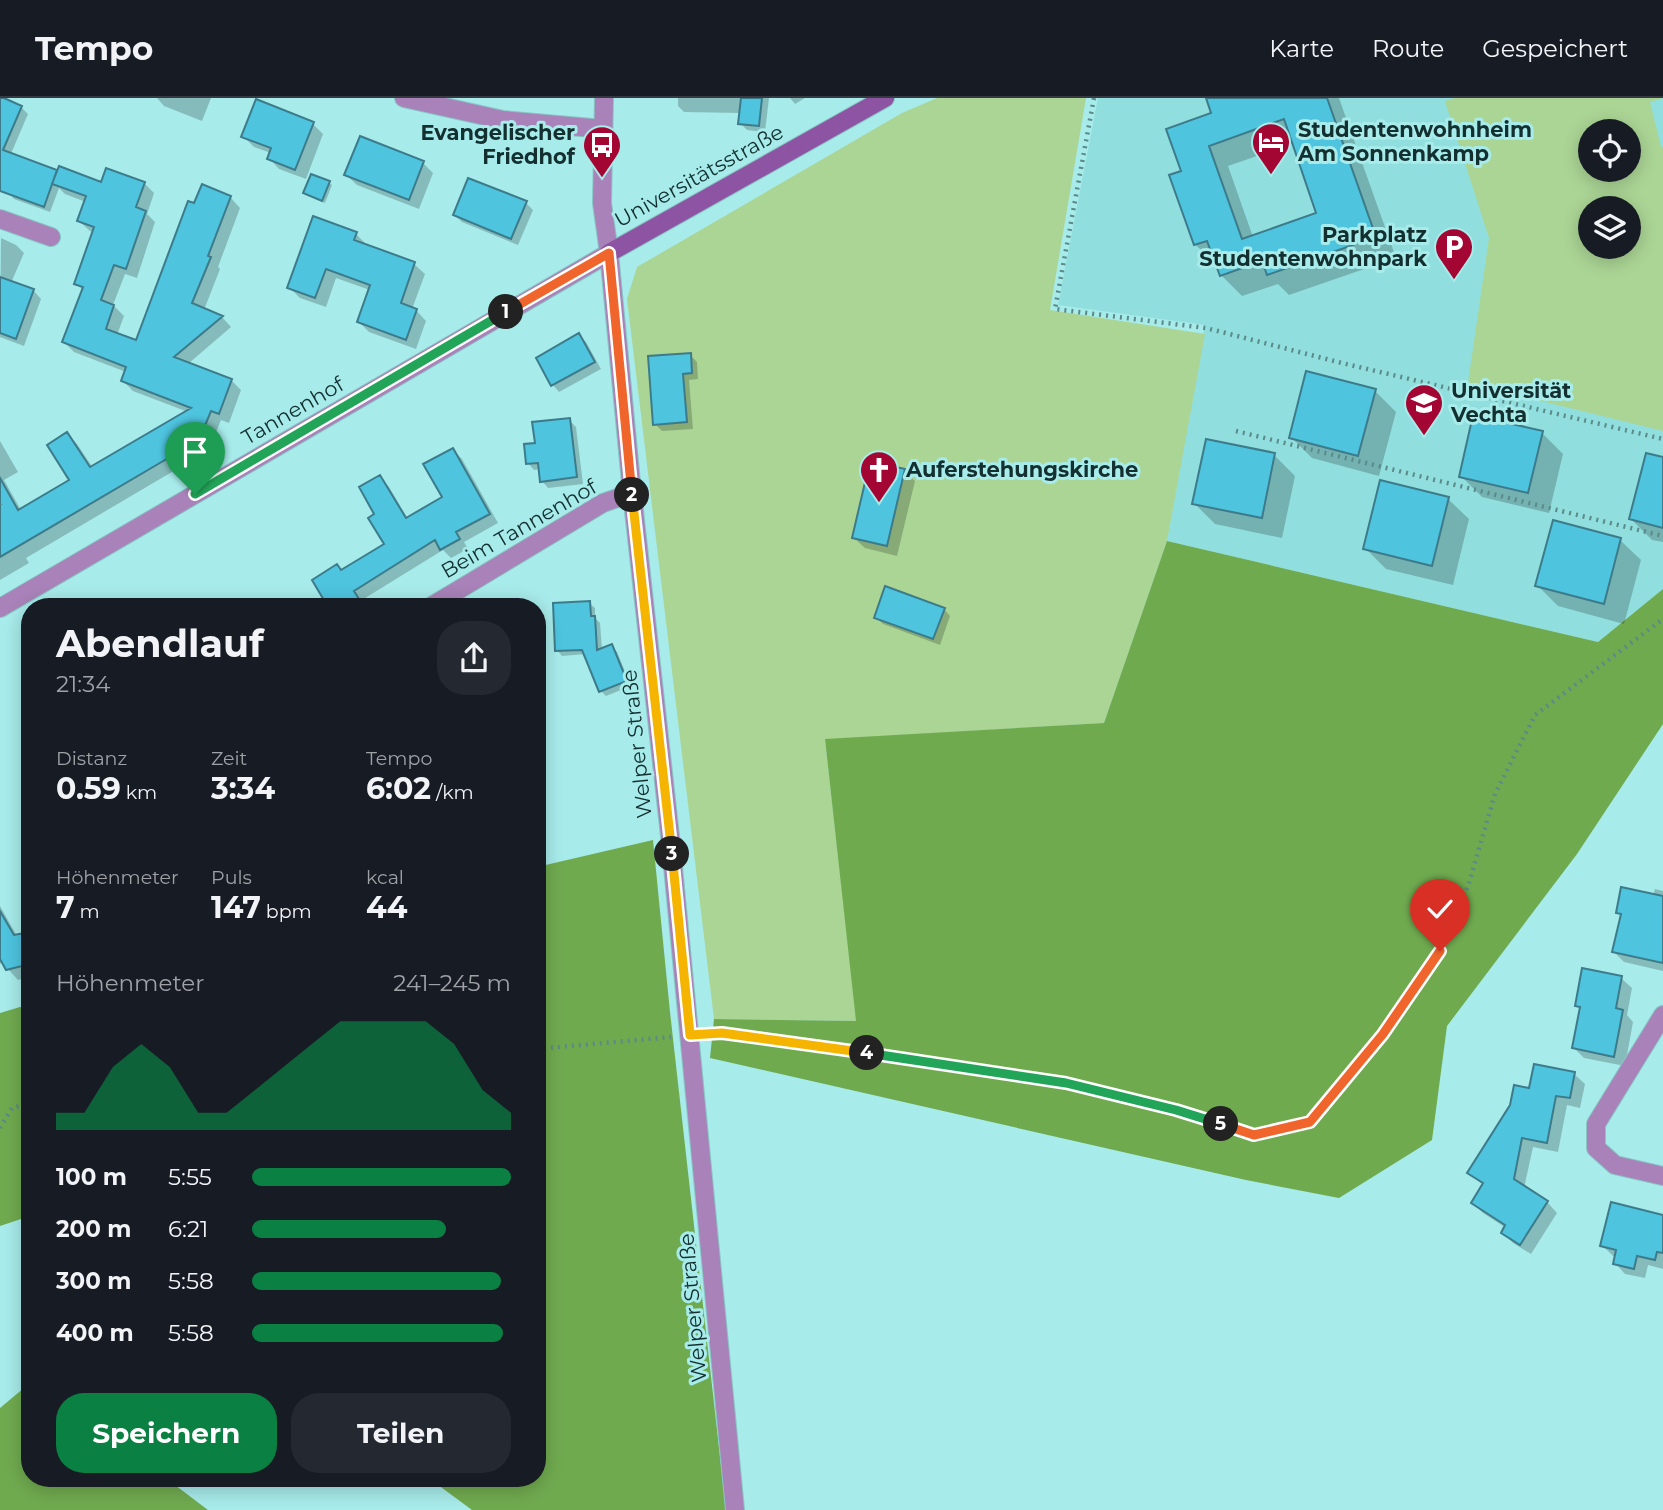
<!DOCTYPE html>
<html lang="de">
<head>
<meta charset="utf-8">
<style>
	body { margin:0; font-family:Montserrat,sans-serif; background:#242831; color:#f1f3f6; height:100vh; display:flex; flex-direction:column; font-size:26px; white-space:nowrap }
	* { box-sizing:border-box; margin:0 }
	p { font-size:23px; color:#9ea1a6 }
	.icon { flex:none; width:38px; height:38px; fill:none; stroke:currentColor; stroke-width:2; stroke-linecap:round; stroke-linejoin:round }
	.map { position:relative; flex:1; overflow:hidden }
	.details { position:absolute; left:21px; top:500px; width:525px; height:889px; display:flex; flex-direction:column; background:#171b24; border-radius:28px; box-shadow:0 4px 18px #0003 }
	.details>* { flex:none }
	.buttons { position:absolute; left:1578px; top:21px; display:grid; gap:14px }
	.buttons a { display:grid; place-items:center; width:63px; height:63px; border-radius:50%; background:#171b24; box-shadow:0 4px 18px #0003; font-size:35px }
	.pin { position:absolute; display:grid; place-items:center; width:60px; height:60px; color:#fff; margin:-72px -30px; border-radius:50% 50% 50% 0; rotate:-45deg; box-shadow:0 0 7px #0007 }
	.pin .icon { rotate:45deg }
	.km { position:absolute; width:35px; height:35px; margin:-18px; border-radius:50%; background:#222; color:#fff; font-size:19px; line-height:35px; text-align:center }
	.round { display:grid; place-items:center; flex:none; width:74px; height:74px; border-radius:28px; background:#242831 }
	.summary { display:flex; align-items:center; justify-content:space-between; height:119px; padding:0 35px }
	h1 { font-size:38px; font-weight:700; line-height:52px }
	.stats { display:grid; grid-template-columns:repeat(3,1fr); gap:10px; height:119px; padding:7px 35px }
	.stats div { display:grid; align-content:center }
	.stats b { font-size:30px; font-weight:700 }
	.stats small { font-size:19px; font-weight:400 }
	.stats p { font-size:19px }
	.chart { height:196px; padding:14px 35px }
	.chart p { display:flex; justify-content:space-between }
	.chart svg { width:100%; height:126px; margin-top:7px; fill:#0b8043; opacity:.7 }
	.action { display:flex; gap:14px; margin-top:auto; padding:14px 35px }
	.action a { flex:1; height:80px; border-radius:28px; background:#0b8043; color:#fff; font-size:28px; font-weight:700; line-height:80px; text-align:center }
	.action a+a { background:#242831; color:#f1f3f6 }
	ul { padding:0 35px; list-style:none; font-size:23px }
	li { display:grid; grid-template-columns:112px 84px 1fr; align-items:center; height:52px }
	li i { height:18px; border-radius:9px; background:#0b8043 }
	header { display:flex; align-items:center; gap:42px; box-sizing:border-box; height:98px; padding:0 35px; background:#171b24; border-bottom:2px solid #363941 }
	header strong { font-size:33px }
	nav { display:flex; gap:38px; margin-inline-start:auto; font-size:24px }
	.map>svg:first-child { display:block }
	.built { fill:#91dede; fill-rule:evenodd }
	.green { fill:#abd595; fill-rule:evenodd }
	.forest { fill:#70aa4f }
	.shadow { fill:#0003; fill-rule:evenodd }
	.building { fill:#4ec4df; stroke:#3d7b8a; stroke-width:2; fill-rule:evenodd }
	.lines { fill:none; stroke-linecap:round; stroke-linejoin:round }
	.street-casing { stroke:#89c5c5; stroke-width:20 }
	.secondary-casing { stroke:#89c5c5; stroke-width:20 }
	.path { stroke:#5b8a89; stroke-width:4.5; stroke-dasharray:2 5; stroke-linecap:butt }
	.street { stroke:#a882b8; stroke-width:18 }
	.secondary { stroke:#8d54a4; stroke-width:18 }
	.split-1-casing { stroke:#fff; stroke-width:14 }
	.split-2-casing { stroke:#fff; stroke-width:14 }
	.split-3-casing { stroke:#fff; stroke-width:14 }
	.split-4-casing { stroke:#fff; stroke-width:14 }
	.split-5-casing { stroke:#fff; stroke-width:14 }
	.split-6-casing { stroke:#fff; stroke-width:14 }
	.split-1 { stroke:#22a559; stroke-width:9 }
	.split-2 { stroke:#f0652b; stroke-width:9 }
	.split-3 { stroke:#f5b400; stroke-width:9 }
	.split-4 { stroke:#f5b400; stroke-width:9 }
	.split-5 { stroke:#22a559; stroke-width:9 }
	.split-6 { stroke:#f0652b; stroke-width:9 }
	.labels { text-anchor:middle; stroke-width:6; stroke-linejoin:round; paint-order:stroke }
	.poi-label { font-size:21px; font-weight:bold; fill:#132f2f; stroke:#a7ebea; text-anchor:start }
	.street-label { font-size:21px; fill:#132f2f; stroke:#a7ebea }
</style>
</head>
<body>
<header>
<strong>Tempo</strong>
<nav><a>Karte</a><a>Route</a><a>Gespeichert</a></nav>
</header>
<div class="map">
<svg width="1663" height="1412" viewBox="0 0 1663 1412">
	<rect width="100%" height="100%" fill="#a7ebea"/>
	<!-- built -->
	<path class="built" d="M1098,0h565v491l-65,53 -431,-101 38,-216 -147,-20zM1591,33h38v39h-38zM1591,110h38v39h-38z"/>
	<!-- green -->
	<path class="green" d="M937,0h149l-36,212 155,24 -38,207 -63,182 -279,17 32,281 -143,-2 -87,-720 10,-32 265,-154z
		M1455,0h208l-13,4 11,45h2v284l-195,-48 21,-145 -44,-137zM1591,33h38v39h-38zM1591,110h38v39h-38z"/>
	<!-- forest -->
	<path class="forest" d="M1167,443l431,101 65,-53v135l-86,130 -130,172 -15,114 -93,58 -93,-18 -536,-122 4,-39 142,2 -31,-282 279,-16z
		M653,742l17,172 56,498h-254l-42,-31h107v-612z
		M30,906v212l-30,10v-213z
		M30,1287v94h137l41,31h-208v-102l24,-20z"/>
	<!-- shadow -->
	<path class="shadow" d="M157,0h54l-9,23 -38,-15z
		M678,0h91l-4,34 -18,-2 -7,-7 1,-10 -57,-1 -6,-6z
		M790,0h15l-10,6z
		M1216,0h123l57,160 -107,37 -11,-11 -36,12 -21,-21 -5,-10 -21,-21 -12,-72 30,-58zM1294,45l24,71 -65,23 -25,-71z
		M21,9l7,7 -24,56 -4,-2v-56z
		M313,26l10,10 -17,45 -27,-10 -10,-11 2,-5 -17,-6 -11,-11z
		M423,65l10,10 -14,36 -62,-24 -11,-10z
		M56,74l2,2 44,11 42,-2 10,10 -7,21 8,8 -18,56 -12,-4 -12,31 11,11 -7,19 20,7 58,-137 35,-8 10,11 -22,59 2,2 -16,41 18,7 9,10 -43,37 43,16 10,10 -12,33 -8,-3 -16,39 -6,-3 -173,102 3,5 -29,17v-139l18,31 -14,8 17,30 50,-29 -4,-47 10,10 16,24 95,-56 -55,-21 -10,-10 3,-9 -52,-20 -10,-10 19,-52 -7,-7 18,-51 -4,-1 -11,-10 7,-19 -21,-8 -6,-6 -9,24 -36,-13 -6,-7z
		M329,85l3,2 -7,18 -17,-7 -3,-3z
		M526,105l7,7 -15,35 -56,-23 -7,-7z
		M356,136l10,10v2l48,18 11,10 -13,35 4,1 10,11 -10,28 -47,-17 -10,-10 11,-32 -34,-12 -10,29 -26,-9 -11,-11z
		M1,140l15,7 8,8 -13,30 22,7 8,9 -17,47 -24,-9z
		M579,238l7,6 15,27 -42,23 -6,-7z
		M690,257l7,7 1,17 -9,1 4,49 -31,2 -7,-7z
		M1375,293l21,21 -17,64 -67,-18 -21,-21z
		M569,322l7,7 7,57 -35,4 -6,-7 -2,-12 -6,1 -6,-7 9,-19z
		M1542,335l21,21 -14,59 -67,-16 -21,-21z
		M453,352l9,9 36,64 -34,19 4,7 -17,9 -8,-8 -81,50 4,7h-36l-16,-27 23,-14 5,5 44,-27 -9,-29 3,-38 9,10 19,32 36,-21z
		M1274,357l21,21 -13,62 -67,-14 -21,-21z
		M1663,361v83l-11,-2 -21,-21z
		M904,373l11,10 -18,75 -32,-8 -11,-10z
		M1448,401l21,20 -16,66 -67,-16 -21,-21z
		M1620,442l21,20 -17,64 -66,-18 -21,-21z
		M589,505l6,5v10l5,5 2,27 10,-4 5,6 14,34 -25,10 -5,-5 -15,-37 -24,2 -5,-6z
		M944,511l6,7 -10,29 -57,-21 -7,-7z
		M1655,791l8,2v80l-39,-9 -10,-10 8,-36 -4,-4 35,-16z
		M0,808l17,30 13,-3v50l-2,-6 -10,3 -10,-11 -4,-7 -4,2z
		M1621,880l11,10 -5,27 6,7 -8,44 -41,-8 -10,-10 7,-38 -4,-5z
		M1574,976l11,10 -5,24 -13,-3 -9,47 -25,-5 -9,41 23,14 10,11 -26,41 -18,-11 -10,-11 3,-4 -23,-15 -10,-10 11,-17 -15,-13 61,-83z
		M1663,1118v53l-15,-4 -3,13 -20,-4 -10,-11 1,-6 -3,-1 -11,-11z"/>
	<!-- building -->
	<path class="building" d="M0,0h4l18,8 -19,44 54,20 -13,37 -44,-16z
		M741,0h21l-3,28 -21,-2z
		M1206,0h121l49,139 -109,38 -5,-14 -42,15 -13,-35 -13,4 -25,-70 12,-4 -15,-42 45,-16zM1284,21l32,94 -74,26 -33,-93z
		M256,1l58,23 -19,48 -28,-11 4,-11 -30,-11z
		M360,38l64,25 -15,39 -65,-25z
		M59,68l42,16 5,-14 39,14 -9,25 10,4 -20,58 -12,-4 -13,35 13,5 -8,24 30,11 52,-139 6,2 8,-19 29,12 -23,60 3,1 -19,46 31,13 -49,41 58,22 -13,35 -8,-3 -16,39 -8,-3 -187,110v-79l18,32 51,-30 -22,-35 20,-13 23,35 101,-59 -70,-27 5,-14 -64,-25 21,-55 -9,-3 20,-57 -17,-6 9,-25 -34,-12z
		M311,76l19,7 -8,20 -19,-8z
		M468,80l59,23 -16,38 -58,-24z
		M313,118l44,16 -3,8 61,22 -14,41 16,6 -11,31 -49,-18 13,-37 -44,-16 -11,29 -28,-10z
		M0,179l34,12 -18,50 -16,-6z
		M579,235l16,29 -44,24 -15,-28z
		M691,255l1,20 -9,1 4,48 -34,3 -5,-69z
		M1306,273l70,18 -18,67 -69,-18z
		M1473,317l70,16 -15,62 -69,-16z
		M570,320l7,59 -37,5 -2,-19 -12,1 -2,-20 11,-1 -3,-21z
		M1206,341l69,14 -13,65 -70,-14z
		M453,350l37,66 -34,18 4,7 -20,11 -5,-10 -81,51 10,16h-36l-16,-27 25,-16 4,6 43,-26 -16,-26 6,-4 -15,-27 21,-12 26,43 36,-21 -19,-33z
		M1646,355l17,4v71l-34,-9z
		M870,363l35,8 -18,77 -35,-8z
		M1380,382l69,17 -17,69 -69,-17z
		M1553,422l68,18 -17,66 -69,-18z
		M885,488l60,22 -12,31 -59,-21z
		M590,503l1,15h4l2,34 15,-6 15,37 -28,11 -17,-42 -27,1 -2,-48z
		M1621,789l42,9v67l-51,-11 9,-38 -5,-1z
		M0,813l14,24 16,-3v32l-24,6 -6,-11z
		M1582,870l40,8 -6,32 7,2 -9,47 -42,-9 8,-41 -5,-1z
		M1534,966l41,8 -5,26 -14,-2 -9,47 -25,-5 -8,41 34,22 -28,44 -19,-12 4,-8 -34,-22 12,-20 -16,-10 43,-68 4,-20 15,3z
		M1611,1104l52,13v38l-6,-1 -2,8 -18,-4 -3,13 -21,-5 3,-14 -16,-4z"/>
	<g class="lines">
		<defs>
			<path id="street" d="M404,0l99,22 100,9
				M604,0l-2,105 7,50 23,240 38,343 65,674
				M0,121l51,18
				M430,509l173,-104 29,-10
				M0,510l609,-355
				M1663,917l-67,109v24l19,17 48,11"/>
			<path id="secondary" d="M609,155l276,-155"/>
		</defs>
		<!-- street casing -->
		<use href="#street" class="street-casing"/>
		<!-- secondary casing -->
		<use href="#secondary" class="secondary-casing"/>
		<!-- path -->
		<path class="path" d="M1094,0l-39,211 151,19 136,35 321,76
			M1236,333l427,105
			M0,406v1
			M708,936l14,-1 203,28 141,22 110,27 78,25 56,-13 73,-88 57,-83 28,-65 27,-92 40,-79 128,-96
			M537,951l134,-12
			M0,1030l12,-20 18,-5"/>
		<!-- street -->
		<use href="#street" class="street"/>
		<!-- secondary -->
		<use href="#secondary" class="secondary"/>
	</g>
	<g class="lines">
		<defs>
			<path id="split-1" d="M195,396l311,-182"/>
			<path id="split-2" d="M506,214l103,-59 23,242"/>
			<path id="split-3" d="M632,397l40,359"/>
			<path id="split-4" d="M672,756l18,181 32,-2 145,20"/>
			<path id="split-5" d="M867,955l199,30 110,27 45,14"/>
			<path id="split-6" d="M1221,1026l33,11 56,-13 73,-88 57,-83"/>
		</defs>
		<!-- split-1 casing -->
		<use href="#split-1" class="split-1-casing"/>
		<!-- split-2 casing -->
		<use href="#split-2" class="split-2-casing"/>
		<!-- split-3 casing -->
		<use href="#split-3" class="split-3-casing"/>
		<!-- split-4 casing -->
		<use href="#split-4" class="split-4-casing"/>
		<!-- split-5 casing -->
		<use href="#split-5" class="split-5-casing"/>
		<!-- split-6 casing -->
		<use href="#split-6" class="split-6-casing"/>
		<!-- split-1 -->
		<use href="#split-1" class="split-1"/>
		<!-- split-2 -->
		<use href="#split-2" class="split-2"/>
		<!-- split-3 -->
		<use href="#split-3" class="split-3"/>
		<!-- split-4 -->
		<use href="#split-4" class="split-4"/>
		<!-- split-5 -->
		<use href="#split-5" class="split-5"/>
		<!-- split-6 -->
		<use href="#split-6" class="split-6"/>
	</g>
	<!-- icons -->
	<defs>
		<symbol id="hotel-pin" viewBox="-11 -11 22 30"><path d="M0 17L-7.5 6A9.5 9.5 0 1 1 7.5 6Z" fill="#a40634" stroke="#a7ebea"/><path d="M-6-4.5h1.5V1H6V5H4.5V3h-9V5H-6ZM-4 0a1.8 1.8 0 1 1 3.6 0ZM.5 0V-2.5h3Q6-2.5 6 0Z" fill="#fff"/></symbol>
		<symbol id="bus-pin" viewBox="-11 -11 22 30"><path d="M0 17L-7.5 6A9.5 9.5 0 1 1 7.5 6Z" fill="#a40634" stroke="#a7ebea"/><path d="M-5-6H5V4H4V6H2V4H-2V6H-4V4H-5ZM-3.5-4V0h7V-4ZM-3.5 1.2v1.5H-2V1.2ZM2 1.2v1.5H3.5V1.2Z" fill="#fff"/></symbol>
		<symbol id="parking-pin" viewBox="-11 -11 22 30"><path d="M0 17L-7.5 6A9.5 9.5 0 1 1 7.5 6Z" fill="#a40634" stroke="#a7ebea"/><path d="M-3.5-5.5H1a3.5 3.5 0 0 1 0 7H-1V5.5H-3.5ZM-1-3.4V-.6H.8a1.4 1.4 0 0 0 0-2.8Z" fill="#fff"/></symbol>
		<symbol id="university-pin" viewBox="-11 -11 22 30"><path d="M0 17L-7.5 6A9.5 9.5 0 1 1 7.5 6Z" fill="#a40634" stroke="#a7ebea"/><path d="M0-5L7-2L0 1L-7-2ZM-4 1L0 2.5L4 1V4Q0 6-4 4Z" fill="#fff"/></symbol>
		<symbol id="church-pin" viewBox="-11 -11 22 30"><path d="M0 17L-7.5 6A9.5 9.5 0 1 1 7.5 6Z" fill="#a40634" stroke="#a7ebea"/><path d="M-1.2-6h2.4v3.5h3.3v2.4h-3.3V6h-2.4V-.1h-3.3v-2.4h3.3Z" fill="#fff"/></symbol>
	</defs>
	<g fill-rule="evenodd">
		<use href="#hotel-pin" x="1249" y="22" width="44" height="60"/>
		<use href="#bus-pin" x="580" y="25" width="44" height="60"/>
		<use href="#parking-pin" x="1432" y="127" width="44" height="60"/>
		<use href="#university-pin" x="1402" y="283" width="44" height="60"/>
		<use href="#church-pin" x="857" y="350" width="44" height="60"/>
	</g>
	<g class="labels">
		<!-- poi labels -->
		<g class="poi-label">
			<text x="1298" y="39">Studentenwohnheim<tspan x="1298" dy="24">Am Sonnenkamp</tspan></text>
			<text x="575" y="42" text-anchor="end">Evangelischer<tspan x="575" dy="24">Friedhof</tspan></text>
			<text x="1427" y="144" text-anchor="end">Parkplatz<tspan x="1427" dy="24">Studentenwohnpark</tspan></text>
			<text x="1451" y="300">Universität<tspan x="1451" dy="24">Vechta</tspan></text>
			<text x="906" y="379">Auferstehungskirche</text>
		</g>
		<!-- street labels -->
		<g class="street-label">
			<text transform="translate(699 78) rotate(-29)" y="7">Universitätsstraße</text>
			<text transform="translate(293 313) rotate(-30)" y="7">Tannenhof</text>
			<text transform="translate(519 431) rotate(-30)" y="7">Beim Tannenhof</text>
			<text transform="translate(637 646) rotate(-96)" y="7">Welper Straße</text>
			<text transform="translate(693 1210) rotate(-95)" y="7">Welper Straße</text>
		</g>
	</g>
</svg>
<div class="buttons">
<a><svg class="icon" aria-label="locate" viewBox="0 0 24 24"><circle cx="12" cy="12" r="6"/><path d="M12 2v4M12 18v4M2 12h4M18 12h4"/></svg></a>
<a><svg class="icon" aria-label="layers" viewBox="0 0 24 24"><path d="M12 4l9 5-9 5-9-5zM3 14l9 5 9-5"/></svg></a>
</div>
<div class="pin" style="left:195px;top:396px;background:#1e9e55"><svg class="icon" aria-label="arrive" viewBox="0 0 24 24"><path d="M6 21V4h12l-3 4 3 4H6"/></svg></div>
<div class="pin" style="left:1440px;top:853px;background:#d93025"><svg class="icon" aria-label="check" viewBox="0 0 24 24"><path d="M5 12l5 5 9-10"/></svg></div>
<b class="km" style="left:506px;top:214px">1</b>
<b class="km" style="left:632px;top:397px">2</b>
<b class="km" style="left:672px;top:756px">3</b>
<b class="km" style="left:867px;top:955px">4</b>
<b class="km" style="left:1221px;top:1026px">5</b>
<section class="details">
<div class="summary"><div><h1>Abendlauf</h1><p>21:34</p></div><a class="round"><svg class="icon" aria-label="share" viewBox="0 0 24 24"><path d="M12 15V3M7 8l5-5 5 5M5 13v7h14v-7"/></svg></a></div>
<div class="stats">
<div><p>Distanz</p><b>0.59<small> km</small></b></div>
<div><p>Zeit</p><b>3:34</b></div>
<div><p>Tempo</p><b>6:02<small> /km</small></b></div>
</div>
<div class="stats">
<div><p>Höhenmeter</p><b>7<small> m</small></b></div>
<div><p>Puls</p><b>147<small> bpm</small></b></div>
<div><p>kcal</p><b>44</b></div>
</div>
<div class="chart"><p><span>Höhenmeter</span>241–245 m</p>
<svg viewBox="0 0 160 44" preserveAspectRatio="none"><path d="M0 44V38L10 38L20 22L30 14L40 22L50 38L60 38L70 30L80 22L90 14L100 6L110 6L120 6L130 6L140 14L150 30L160 38V44z"/></svg>
</div>
<ul>
<li><b>100 m</b>5:55<i style="width:100%"></i></li>
<li><b>200 m</b>6:21<i style="width:75%"></i></li>
<li><b>300 m</b>5:58<i style="width:96%"></i></li>
<li><b>400 m</b>5:58<i style="width:97%"></i></li>
</ul>
<div class="action"><a>Speichern</a><a>Teilen</a></div>
</section>
</div>
</body>
</html>
